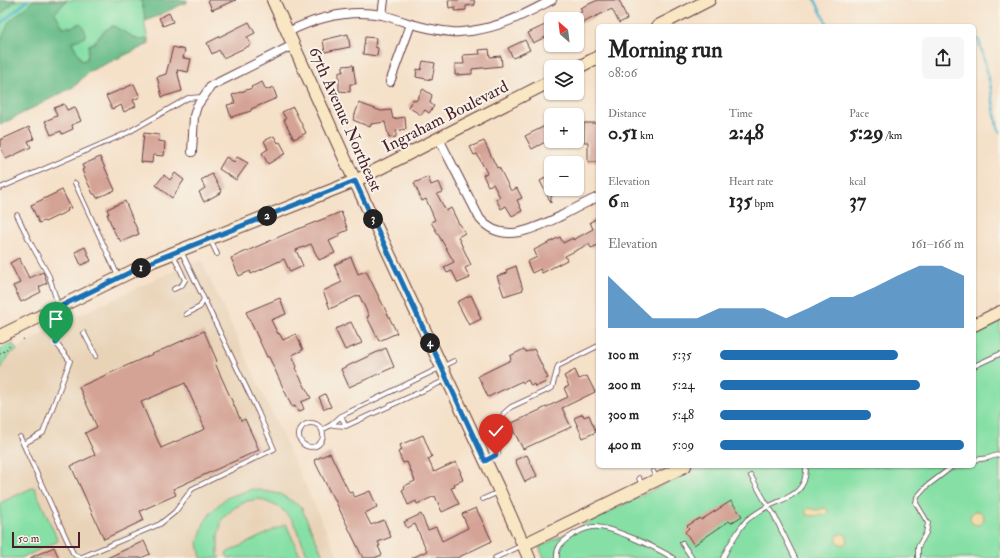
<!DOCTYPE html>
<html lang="en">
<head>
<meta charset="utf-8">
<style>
	body { margin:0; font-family:"IM FELL Double Pica",serif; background:#f6f6f6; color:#222; height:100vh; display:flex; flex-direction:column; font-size:15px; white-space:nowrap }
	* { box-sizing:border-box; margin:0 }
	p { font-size:13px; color:#767676 }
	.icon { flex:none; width:22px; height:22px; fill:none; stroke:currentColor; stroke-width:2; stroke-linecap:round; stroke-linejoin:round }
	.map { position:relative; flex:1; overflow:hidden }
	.drawer { position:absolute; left:596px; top:24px; width:380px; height:444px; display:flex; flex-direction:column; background:#fff; border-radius:6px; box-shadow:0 1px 3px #0004 }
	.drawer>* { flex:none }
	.needle { width:26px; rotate:332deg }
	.controls { position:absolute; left:544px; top:12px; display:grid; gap:8px }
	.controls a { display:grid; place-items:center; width:40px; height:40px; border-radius:6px; background:#fff; box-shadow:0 1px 3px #0004; font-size:20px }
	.scale { position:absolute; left:12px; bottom:10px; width:68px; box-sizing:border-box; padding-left:4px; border:2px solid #4a1f2b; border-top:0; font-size:11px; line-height:14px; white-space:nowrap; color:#4a1f2b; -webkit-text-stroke:3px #f7f3e8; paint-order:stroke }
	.pin { position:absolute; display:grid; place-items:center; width:34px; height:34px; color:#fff; margin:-41px -17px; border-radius:50% 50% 50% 0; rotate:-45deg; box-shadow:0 0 4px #0007 }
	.pin .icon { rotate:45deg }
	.km { position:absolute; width:20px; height:20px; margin:-10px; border-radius:50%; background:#222; color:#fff; font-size:11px; line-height:20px; text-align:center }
	.round { display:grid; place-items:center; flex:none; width:42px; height:42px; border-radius:6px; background:#f6f6f6 }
	.overview { display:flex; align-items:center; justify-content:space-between; height:68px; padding:0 12px }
	h1 { font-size:22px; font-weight:700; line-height:30px }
	.figures { display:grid; grid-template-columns:repeat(3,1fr); gap:6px; height:68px; padding:4px 12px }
	.figures div { display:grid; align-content:center }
	.figures b { font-size:20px; font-weight:700 }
	.figures small { font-size:11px; font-weight:400 }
	.figures p { font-size:11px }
	.chart { height:112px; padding:8px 12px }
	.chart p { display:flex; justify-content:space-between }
	.chart svg { width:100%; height:72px; margin-top:4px; fill:#1f6fb2; opacity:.7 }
	ul { padding:0 12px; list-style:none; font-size:13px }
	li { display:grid; grid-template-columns:64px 48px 1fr; align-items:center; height:30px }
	li i { height:10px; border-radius:5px; background:#1f6fb2 }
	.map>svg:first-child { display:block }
	.built { fill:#e9d3b7 }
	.green { fill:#86e0a6; stroke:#688068 }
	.forest { fill:#6cbe8b; stroke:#5b6e5b }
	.sand { fill:#eeda9e; stroke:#9c7c64 }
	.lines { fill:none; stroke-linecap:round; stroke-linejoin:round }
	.stream { stroke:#51b6cf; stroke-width:2.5 }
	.building { fill:#d4a395; fill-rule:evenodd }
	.lane-casing { stroke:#643c43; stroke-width:5.5 }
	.street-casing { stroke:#643c43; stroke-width:10 }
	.secondary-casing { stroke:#643c43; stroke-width:14 }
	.path { stroke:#643c43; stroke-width:1.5; stroke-dasharray:1 3; stroke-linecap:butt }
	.lane { stroke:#fff; stroke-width:4 }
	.street { stroke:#fff; stroke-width:8 }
	.secondary { stroke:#f9e7c3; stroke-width:12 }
	.route-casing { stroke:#fff; stroke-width:8 }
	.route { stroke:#1f6fb2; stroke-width:5 }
	.labels { text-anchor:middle; stroke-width:4; stroke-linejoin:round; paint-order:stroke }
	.street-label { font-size:17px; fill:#4a1f2b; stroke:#f7f3e8 }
</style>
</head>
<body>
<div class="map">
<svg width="1000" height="558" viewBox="0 0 1000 558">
	<rect width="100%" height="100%" fill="#f7f3e8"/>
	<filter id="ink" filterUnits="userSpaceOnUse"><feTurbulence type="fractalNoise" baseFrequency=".025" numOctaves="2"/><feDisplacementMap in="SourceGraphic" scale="8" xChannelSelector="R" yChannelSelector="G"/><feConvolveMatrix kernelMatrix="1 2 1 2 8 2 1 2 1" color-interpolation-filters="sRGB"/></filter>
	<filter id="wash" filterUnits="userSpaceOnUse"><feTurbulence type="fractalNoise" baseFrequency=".012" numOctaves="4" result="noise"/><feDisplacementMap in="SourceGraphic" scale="16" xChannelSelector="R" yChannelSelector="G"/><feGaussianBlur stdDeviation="0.9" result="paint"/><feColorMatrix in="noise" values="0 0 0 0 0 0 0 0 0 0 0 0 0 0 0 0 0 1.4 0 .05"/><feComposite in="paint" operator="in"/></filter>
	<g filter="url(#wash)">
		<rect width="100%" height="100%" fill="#f5e0c8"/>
		<!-- built -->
		<path class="built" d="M201,260l138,298h-339v-188l10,-16 17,-12 17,-10 118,-56z"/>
		<!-- green -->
		<path class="green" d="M12,0h51l-63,43v-28l13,-13z
			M67,0h74l5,21 -2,1 4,17 -9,1 -26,-14c-13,5 -12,13 -24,19l-2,14 -5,2 -10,-19 -1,-15h-8l-8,-14z
			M1000,315v243h-456l-5,-11 161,-81h274v-138z
			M13,344l4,6 -7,4 -10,16v-21l8,-4z
			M34,487l24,54 -37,17h-21v-55z
			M252,489l28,5 21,13 23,51h-15l-16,-37 -12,-13 -21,-9 -13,2 -13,7 -12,11 -4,17v19l2,3h-19l-3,-15 6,-20 8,-12 14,-13z
			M286,524l15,34h-73l-2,-5z"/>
		<!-- forest -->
		<path class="forest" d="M0,0h16l-16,15z
			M34,0h33l-12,13 8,14h8l9,-4 5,7v7l-13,5 10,19 5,-2 2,-14 6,-3 10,-12 8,-4 26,14 9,-1 1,5 -61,28 -13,14 -75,39v-82l9,-21z
			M141,0h46v2l-41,19z"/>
		<!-- sand -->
		<path class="sand" d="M808,508l9,2 8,-2 3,2v3l-2,2 -14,1 -5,-1 -2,-3z
			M970 518a7 7 0 1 1 14 0a7 7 0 1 1-14 0Z
			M836.5 539a5.5 5.5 0 1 1 11 0a5.5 5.5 0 1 1-11 0Z"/>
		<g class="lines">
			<!-- stream -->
			<path class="stream" d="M815,0l13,26
				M0,24l28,-24
				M974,37l5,3 11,43 7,43 3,6"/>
		</g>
		<g id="blocks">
			<!-- building -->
			<path class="building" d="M208,0h28l-24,10z
				M448,0h26l1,5 -9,1v4l-11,1v-4l-6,1z
				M598,0h21l8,19 -8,4 -7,-14 -35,16v-11l5,-2 -2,-4z
				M169,13l4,9 -10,4 -4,-8z
				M249,22l6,11 -8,4 4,8 -28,13 -4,-8 -7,4 -5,-11z
				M545,25l5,10 -17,8 -5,-10z
				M348,34l2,13 -25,5 -2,-12z
				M365,37l11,1 -1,9 3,1 -1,8 -14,-2z
				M525,40l5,10 -17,8 -5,-10z
				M173,47l12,3 -2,8 8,1 -3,13 -11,-2 5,21 -20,6 -5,-20 9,-3z
				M489,49l1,8 11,-1 1,10 -30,3v5l-17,1v-11h9l-1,-9 17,-1 -1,-4z
				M423,61l12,2 -3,17 -16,-3 1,-8 4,1z
				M353,65l3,19h-6v8l-11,-1v-19h4v-6z
				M262,82l4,8 7,-3 4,11 -26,11v2l-20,6 -4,-12 8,-2 -3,-8 20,-7 -1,-1z
				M134,84l6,13 -7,3 3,6 -12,6 -3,-7 -9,4 -6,-13z
				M423,89l9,6 -2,8 4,3 -5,7 -4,-3 -4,5 -13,-8 5,-8 3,2z
				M359,103l22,8 10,-1 2,9 12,-2 1,12 -10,2v6l-7,1 -4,-16 -14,2 -1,3 -17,-7z
				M64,104l3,6 8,-3 6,14 -9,4 1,4 -11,5 -1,-3 -10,4 -6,-14 12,-5 -3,-8z
				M293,107l13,26 -12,6 -10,-19 2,-1 -4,-7z
				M551,123v16l-19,10 -7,-13z
				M584,123h14v39h-10v-20h-4z
				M29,127l5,12 -6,2 3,6 -25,12 -6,-14v-5z
				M144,133l15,2 -1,6 7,1 -1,14 -11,-1 -1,8 -11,-1z
				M274,136l4,7 2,-1 6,11 -18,11 -6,-11 6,-4 -4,-8z
				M484,141l13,27 2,-1 12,24 6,-3 5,10 -5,2 5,11 -10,5 -6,-10 -5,3 -5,-10 4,-2 -7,-13 -5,2 -5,-11 4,-2 -10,-19 -3,1 -4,-8z
				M100,157l15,33 -18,8 -2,-4h-2l-11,-24 2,-1 -2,-4z
				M226,157l8,5 3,-5 11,6 -12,17 -17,-11z
				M175,173l9,7 -12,18 -16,-13 8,-10 6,5z
				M212,174l10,18 -18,10 -5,-10 6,-4 -4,-8z
				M551,175v14h15l-15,7v7l-11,-22z
				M428,177l3,8 8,-3 4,10 -6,2 9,17 5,-3 8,16h1l5,9 -7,4 13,28 -6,3 5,10 -12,5 -6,-12 -5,2 -3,-6 10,-5 -23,-40 4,-2 -9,-21 -4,2 -8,-18z
				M62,190l9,18 -4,1 1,2 -23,11 -1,-1 -5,2 -8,-18z
				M125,201l14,33 -18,8 -2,-4 -1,1 -4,-8 -7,-17h2l-2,-5z
				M341,212l7,18 -9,4 1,2 -11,5 6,12 -16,7 -8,-16 -15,6 7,16 -13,6 -6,-13 -33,15 -1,-3 -11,5 -8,-18 57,-25z
				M598,218v27l-7,3 -2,-4 -24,12 2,4 -25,13 -2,-4 -8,4 -5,-11 10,-5 -3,-7 26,-13 3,6 10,-5v2l20,-11 -3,-7z
				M85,247l6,14 -10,4 -6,-13z
				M351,257l7,17 8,-3 31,62 -18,8 -12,-24 2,-1 -10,-21 -29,14 -7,-18 19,-9 -8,-17z
				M19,258l10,20 14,-6 4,11 -8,4 2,5 -20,10 -8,-16 7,-3 -10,-20z
				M516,266l7,24 -19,6 -7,-20 10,-3 -1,-3z
				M471,295l8,17h-1l3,7 -12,6 -12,-23z
				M280,298l6,16 -15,6 7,14 1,-1 4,7 13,-6 7,16 -11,5 5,12 -2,1 16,30 -10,4 3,7 -6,3 -3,-6 -3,1 -23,-50h-2l-21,-45z
				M351,322l7,15h1l3,6 -17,7 -10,-21z
				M204,331l13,30 -2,2 26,58 4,-2 14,31 -86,39 3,6 -36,16 4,9 -40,19 -33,-73 24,-11 -10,-22 12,-6 -18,-40zM185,383l20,46 -44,19 -20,-46z
				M386,348l8,19 -45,20 -8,-18z
				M524,349l2,3 8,-3 14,29 -3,1 1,3 -11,5 -1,-3 -3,2 -3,-6 -5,3 -1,-2 -34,16 -10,-21 33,-16 -1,-4z
				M575,370l4,9 8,-3 8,16 -33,16 9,19 -48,22 -13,-25 58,-27 -4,-9 5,-2 -5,-10z
				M325,394l6,13 -7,2 -5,-12z
				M583,414l1,3 5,-2 7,17 -13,6 -9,-20z
				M423,435l9,22 -4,2 6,13 22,-10 5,11h-1l3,7 -9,4 1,3 -4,1 8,16 -17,8 -7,-16 -18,8 -1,-3 -8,4 -6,-15 3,-2 -1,-2 11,-5 -8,-19 -4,1 -5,-11 4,-2 -2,-5z
				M330,453l18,37 2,3 2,-1 3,5 15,-6 7,16 -12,6 6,12 13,-5 7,17 -13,5 2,4h-2l4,9 -8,3h-11l-31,-64h-1l-17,-34z
				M527,455l10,21 -12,6 -10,-22z
				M731,501l11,15 -11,7 -2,-2 -35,24 -9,-13 4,-4 -2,-2 13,-8 1,2z
				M476,508l16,33 -35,17h-45l15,-7 -12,-27 -8,4 -3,-6 17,-8 7,16 8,-3 6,14 26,-13 -6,-14z
				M144,541l6,13 -9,4h-34z
				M54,547l5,11h-29l13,-6z"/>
		</g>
	</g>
	<g filter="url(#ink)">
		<use href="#blocks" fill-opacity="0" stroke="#643c43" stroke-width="1"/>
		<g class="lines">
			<defs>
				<path id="lane" d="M75,183l43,93
					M0,188l127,-55 61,-35 14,-1
					M17,215l13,27 19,34 9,29
					M210,239l7,15
					M181,251l23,48 -4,8 -14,7
					M173,254l12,26 -3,5 -8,4
					M84,333l12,23
					M974,366l26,-12
					M341,416l5,10
					M299 435a12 12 0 1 1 24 0a12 12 0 1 1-24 0Z
					M331,425l15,1 100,-46
					M322,430l9,-5 10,-9 113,-55
					M20,437l53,116 3,3 6,1 78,-33 15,-12 17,-23 82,-40 -16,-37 -54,-113
					M23,444l20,-11 27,-72 -14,-18 2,-7 -11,-23
					M487,460l11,-6 4,-36 2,-5 7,-6 41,-19 6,-22 40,-20
					M974,460l14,-2 12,-4
					M653,471l3,7
					M751,476l14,25 8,12 22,45
					M639,478l3,7
					M483,499l16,-7
					M682,543l10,15
					M495,558l28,-13
					M557,558c-1,-10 4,-15 11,-20 7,-5 17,-10 25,-11 16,-2 66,22 80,31
					M723,558c3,-8 19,-34 25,-39 6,-4 13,-9 19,-12 21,-10 40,-13 39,-41
					M918,558v-11l8,-14 2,-10 -12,-20 1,-6 10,-11 26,-20"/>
				<path id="street" d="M382,15l2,-15
					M288,32c28,-14 61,-23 94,-17 8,2 17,5 26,8 14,4 30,8 44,9 6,1 13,-1 19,-1 31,-4 54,-17 81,-31
					M390,82l21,-58
					M439,139l41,80c22,26 54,10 79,-2 13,-7 26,-14 39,-20
					M192,152l2,-36 3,-10 14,-20 82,-41"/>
				<path id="secondary" d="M273,0l82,181 145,311 29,66
					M658,26l51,-26
					M577,68l21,-11
					M974,325l26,-13
					M0,336l153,-75 202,-80 196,-100
					M523,545l162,-79"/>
			</defs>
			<!-- lane casing -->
			<use href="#lane" class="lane-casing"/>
			<!-- street casing -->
			<use href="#street" class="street-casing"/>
			<!-- secondary casing -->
			<use href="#secondary" class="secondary-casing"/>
			<!-- path -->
			<path class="path" d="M23,339l3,2
				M0,354l6,-4 4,-6"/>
			<!-- lane -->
			<use href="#lane" class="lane"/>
			<!-- street -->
			<use href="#street" class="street"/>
			<!-- secondary -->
			<use href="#secondary" class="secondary"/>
		</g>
	</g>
	<g class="lines" filter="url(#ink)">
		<defs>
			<path id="route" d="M56,343l2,-7 -11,-23 106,-52 202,-80 130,280 11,-6"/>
		</defs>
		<!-- route casing -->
		<use href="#route" class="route-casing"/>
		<!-- route -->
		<use href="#route" class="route"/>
	</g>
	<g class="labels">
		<!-- street labels -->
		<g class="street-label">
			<text transform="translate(445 116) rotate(-27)" y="6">Ingraham Boulevard</text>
			<text transform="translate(346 119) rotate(66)" y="6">67th Avenue Northeast</text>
		</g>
	</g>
</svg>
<div class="controls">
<a><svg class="needle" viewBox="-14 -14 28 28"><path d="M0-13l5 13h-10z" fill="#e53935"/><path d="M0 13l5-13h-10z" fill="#767676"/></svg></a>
<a><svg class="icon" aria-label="layers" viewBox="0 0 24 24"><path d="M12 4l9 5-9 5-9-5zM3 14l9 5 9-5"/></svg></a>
<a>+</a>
<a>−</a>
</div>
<div class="scale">50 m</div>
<div class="pin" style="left:56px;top:343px;background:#1e9e55"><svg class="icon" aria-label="arrive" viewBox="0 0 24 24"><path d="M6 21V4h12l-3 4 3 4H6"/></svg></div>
<div class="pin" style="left:496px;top:455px;background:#d93025"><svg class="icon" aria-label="check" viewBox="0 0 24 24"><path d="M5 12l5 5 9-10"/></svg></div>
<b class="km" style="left:141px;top:268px">1</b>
<b class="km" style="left:267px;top:216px">2</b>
<b class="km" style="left:373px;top:219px">3</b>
<b class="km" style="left:430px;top:343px">4</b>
<section class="drawer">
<div class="overview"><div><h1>Morning run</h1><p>08:06</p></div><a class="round"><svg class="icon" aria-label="share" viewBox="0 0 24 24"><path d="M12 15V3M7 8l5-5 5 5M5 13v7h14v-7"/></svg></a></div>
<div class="figures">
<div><p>Distance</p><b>0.51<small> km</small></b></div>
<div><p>Time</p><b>2:48</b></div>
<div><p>Pace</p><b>5:29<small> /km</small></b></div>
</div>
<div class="figures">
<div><p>Elevation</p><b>6<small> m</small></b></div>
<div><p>Heart rate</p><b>135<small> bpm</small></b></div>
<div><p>kcal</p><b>37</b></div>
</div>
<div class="chart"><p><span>Elevation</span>161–166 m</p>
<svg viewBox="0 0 160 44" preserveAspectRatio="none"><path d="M0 44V12L10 25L20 38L30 38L40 38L50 32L60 32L70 32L80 38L90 32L100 25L110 25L120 19L130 12L140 6L150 6L160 12V44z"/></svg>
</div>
<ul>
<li><b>100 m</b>5:35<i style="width:73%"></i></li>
<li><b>200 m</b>5:24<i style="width:82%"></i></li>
<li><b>300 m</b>5:48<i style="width:62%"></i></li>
<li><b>400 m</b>5:09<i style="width:100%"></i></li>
</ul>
</section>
</div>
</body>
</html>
